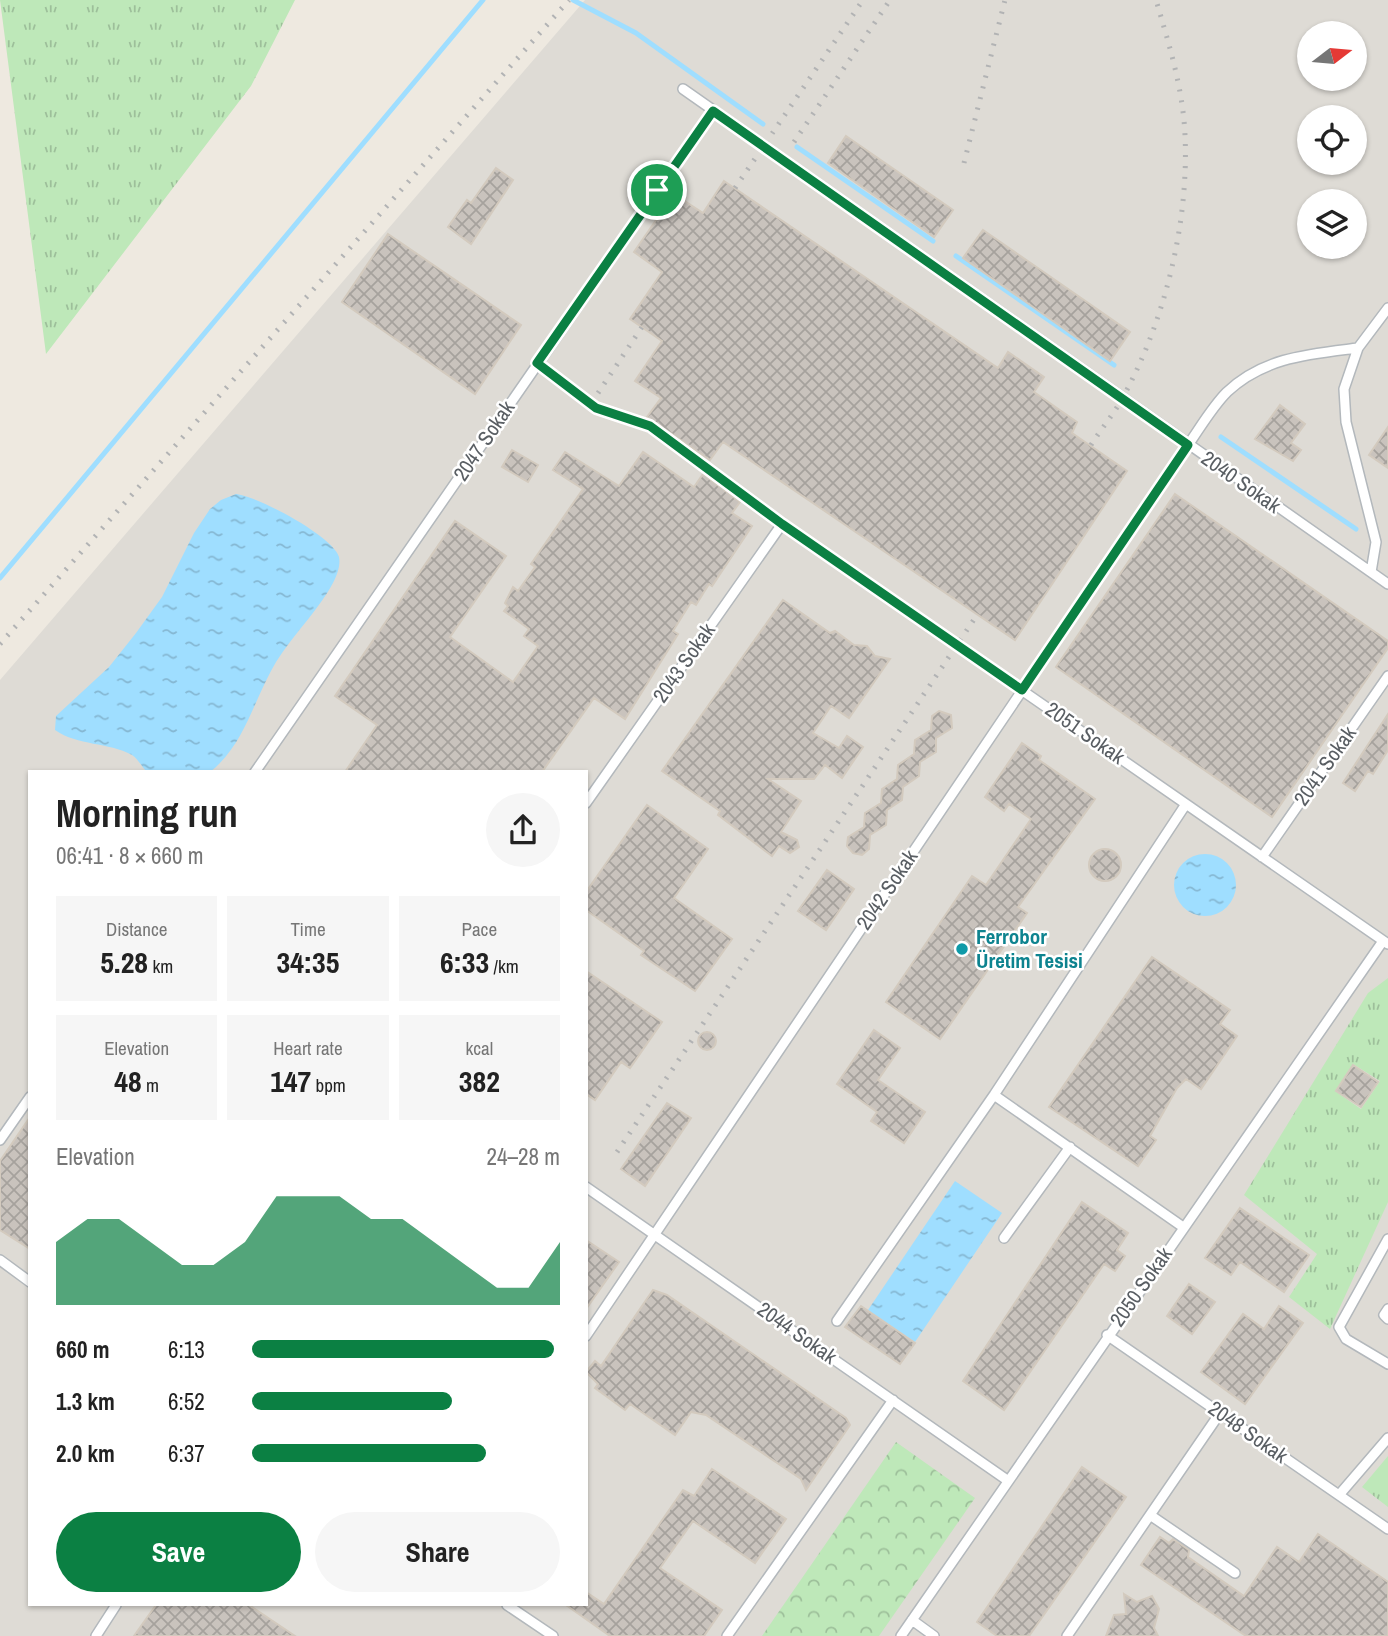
<!DOCTYPE html>
<html lang="en">
<head>
<meta charset="utf-8">
<style>
	body { margin:0; font-family:"Archivo Narrow",sans-serif; background:#f6f6f6; color:#222; height:100vh; display:flex; flex-direction:column; font-size:26px; white-space:nowrap }
	* { box-sizing:border-box; margin:0 }
	p { font-size:23px; color:#767676 }
	.icon { flex:none; width:38px; height:38px; fill:none; stroke:currentColor; stroke-width:2; stroke-linecap:round; stroke-linejoin:round }
	.map { position:relative; flex:1; overflow:hidden }
	.details { position:absolute; left:28px; top:770px; width:560px; height:836px; display:flex; flex-direction:column; background:#fff; border-radius:0px; box-shadow:0 2px 5px #0004 }
	.details>* { flex:none }
	.needle { width:46px; rotate:74deg }
	.controls { position:absolute; left:1297px; top:21px; display:grid; gap:14px }
	.controls a { display:grid; place-items:center; width:70px; height:70px; border-radius:50%; background:#fff; box-shadow:0 2px 5px #0004; font-size:35px }
	.pin { position:absolute; display:grid; place-items:center; width:60px; height:60px; color:#fff; margin:-30px; border:4px solid #fff; border-radius:50%; box-shadow:0 2px 7px #0007 }
	.round { display:grid; place-items:center; flex:none; width:74px; height:74px; border-radius:37px; background:#f6f6f6 }
	.summary { display:flex; align-items:center; justify-content:space-between; height:119px; padding:0 28px }
	h1 { font-size:38px; font-weight:700; line-height:52px }
	.stats { display:grid; grid-template-columns:repeat(3,1fr); gap:10px; height:119px; padding:7px 28px }
	.stats div { display:grid; align-content:center; border-radius:0px; background:#f6f6f6; text-align:center }
	.stats b { font-size:30px; font-weight:700 }
	.stats small { font-size:19px; font-weight:400 }
	.stats p { font-size:19px }
	.chart { height:196px; padding:14px 28px }
	.chart p { display:flex; justify-content:space-between }
	.chart svg { width:100%; height:126px; margin-top:7px; fill:#0b8043; opacity:.7 }
	.button { display:flex; gap:14px; margin-top:auto; padding:14px 28px }
	.button a { flex:1; height:80px; border-radius:42px; background:#0b8043; color:#fff; font-size:28px; font-weight:700; line-height:80px; text-align:center }
	.button a+a { background:#f6f6f6; color:#222 }
	ul { padding:0 28px; list-style:none; font-size:23px }
	li { display:grid; grid-template-columns:112px 84px 1fr; align-items:center; height:52px }
	li i { height:18px; border-radius:9px; background:#0b8043 }
	.map>svg:first-child { display:block }
	.industrial { fill:#dedbd5; fill-rule:evenodd }
	.grass { fill:url(#grass-tufts); fill-rule:evenodd }
	.forest { fill:url(#forest-crowns) }
	.water { fill:url(#water-ripples) }
	.lines { fill:none; stroke-linecap:round; stroke-linejoin:round }
	.stream { stroke:#9fdeff; stroke-width:5 }
	.building { fill:url(#building-cross-hatch); stroke:#d3cabe; stroke-width:2 }
	.service-casing { stroke:#b3b8bc; stroke-width:12 }
	.service { stroke:#fff; stroke-width:9 }
	.rail { stroke:#b2b3b4; stroke-width:5; stroke-dasharray:2 9; stroke-linecap:butt }
	.route-casing { stroke:#fff; stroke-width:14 }
	.route { stroke:#0b8043; stroke-width:9 }
	.culture-dot { fill:#0f9aa8; stroke:#fff; stroke-width:2.5 }
	.labels { text-anchor:middle; stroke-width:5; stroke-linejoin:round; paint-order:stroke }
	.street-label { font-size:21px; fill:#595e63; stroke:#fff }
	.culture-label { font-size:21px; font-weight:bold; fill:#0d838f; stroke:#fff; text-anchor:start }
</style>
</head>
<body>
<div class="map">
<svg width="1388" height="1636" viewBox="0 0 1388 1636">
	<defs>
		<pattern id="grass-tufts" width="24" height="20" patternUnits="userSpaceOnUse" patternTransform="scale(1.75)"><rect width="24" height="20" fill="#bee8b9"/><path d="M3 7l-1-3M5 7V3M7 7l1-3M15 17l-1-3M17 17v-4M19 17l1-3" fill="none" stroke="#9dbf9a"/></pattern>
		<pattern id="forest-crowns" width="20" height="18" patternUnits="userSpaceOnUse" patternTransform="scale(1.75)"><rect width="20" height="18" fill="#bee8b9"/><path d="M2 6a3 3 0 1 1 6 0M12 15a3 3 0 1 1 6 0" fill="none" stroke="#9dbf9a"/></pattern>
		<pattern id="water-ripples" width="26" height="14" patternUnits="userSpaceOnUse" patternTransform="scale(1.75)"><rect width="26" height="14" fill="#9fdeff"/><path d="M2 4q2-2 4 0t4 0M15 11q2-2 4 0t4 0" fill="none" stroke="#85b7d2"/></pattern>
		<pattern id="building-cross-hatch" width="8" height="8" patternUnits="userSpaceOnUse" patternTransform="scale(1.75)"><rect width="8" height="8" fill="#c9c3bd"/><path d="M0 0l8 8M0 8l8-8" fill="none" stroke="#a6a29d"/></pattern>
	</defs>
	<rect width="100%" height="100%" fill="#eee9e0"/>
	<!-- industrial -->
	<path class="industrial" d="M585,0h803v1636h-1388v-956zM1309,33h45v46h-45zM1309,117h45v46h-45zM1309,201h45v46h-45zM30,772h556v833h-556z"/>
	<!-- grass -->
	<path class="grass" d="M0,0h295l-44,86 -205,268z
		M1388,978v224l-58,127 -41,-32 28,-43 -73,-59 124,-202zM1353,1064l27,17 -19,28 -26,-18z
		M1388,1456v51l-26,-20z"/>
	<!-- forest -->
	<path class="forest" d="M896,1442l79,56 -96,138h-117z"/>
	<!-- water -->
	<path class="water" d="M236,494c21,2 97,42 103,63 3,14 -10,34 -18,45 -16,23 -37,44 -50,69 -19,35 -28,75 -61,101h-63c-5,-5 -9,-13 -15,-17 -24,-13 -54,-9 -77,-25l1,-14 53,-49 27,-34 26,-36 32,-64 16,-24 11,-9z
		M1174 885a31 31 0 1 1 62 0a31 31 0 1 1-62 0Z
		M955,1181l47,32 -87,129 -47,-32z"/>
	<g class="lines">
		<!-- stream -->
		<path class="stream" d="M573,0l63,33 127,91
			M797,147l136,94
			M956,256l158,109
			M1221,437l135,92
			M0,578l483,-578"/>
	</g>
	<!-- building -->
	<path class="building" d="M846,136l107,74 -19,27 -106,-74z
		M496,168l17,12 -42,64 -23,-17 19,-27 4,3z
		M724,181l274,187 10,-16 36,25 -10,15 43,30 -5,11 55,38 -112,169 -292,-198 -13,18 -63,-43 14,-19 -26,-17 27,-40 -32,-22 32,-47 -28,-20 40,-58 29,19z
		M983,230l147,102 -20,29 -147,-103z
		M388,234l133,91 -46,69 -133,-92z
		M1280,405l25,19 -14,19 10,7 -8,11 -38,-22z
		M1388,427v41l-19,-13z
		M512,450l26,15 -10,17 -26,-15z
		M565,452l54,34 24,-34 51,35 9,-13 37,28 -8,11 20,13 -40,60 -3,-2 -13,21 -5,-3 -18,29 5,3 -53,85 -31,-21 -52,74h-197l32,-47 -42,-29 120,-175 51,35 -56,81 63,45 25,-36 -14,-10 5,-7 -25,-18 4,-5 -3,-3 8,-16 5,4 17,-24 -4,-3 52,-75 -30,-19z
		M1175,494l213,147v7l-116,169 -216,-150z
		M783,600l47,33 5,-2 19,14 13,1 8,10 15,3 -41,59 -18,-12 -18,27 26,15 8,-12 16,11 -21,31 -17,-13 -11,14h-46l33,22 -20,31 16,8 2,7 -9,6 -11,-7 -7,10 -54,-41 2,-4 -58,-40z
		M939,711l12,4 1,13 -16,10v14l-16,10 -1,14 -16,11 -1,13 -15,10 -1,15 -16,10 -1,14 -7,6 -9,-2 -6,-7 1,-9 16,-10 1,-14 16,-10 1,-14 15,-10 1,-14 16,-11 1,-14 16,-10 1,-14z
		M1388,714v36l-15,24 -5,-3 -13,20 -12,-8z
		M1022,743l19,13 -2,4 56,39 -77,108 9,6 -87,126 -54,-37 86,-126 14,9 45,-66 -22,-15 -5,7 -19,-14z
		M647,805l61,44 -34,49 58,41 -37,52 -54,-36 3,-4 -58,-41v-18z
		M1089 865a16 16 0 1 1 32 0a16 16 0 1 1-32 0Z
		M827,870l27,19 -28,41 -28,-19z
		M1152,957l78,53 -10,14 17,12 -36,53 -15,-10 -9,9 -27,48 6,4 -18,26 -89,-59z
		M586,971l76,51 -32,46 -9,-6 -26,38 -9,-6z
		M874,1030l26,18 -22,32 47,32 -21,31 -33,-22 6,-9 -40,-28z
		M698 1041a9 9 0 1 1 18 0a9 9 0 1 1-18 0Z
		M1353,1065l25,17 -17,25 -25,-16z
		M667,1103l24,15 -46,68 -24,-17z
		M30,1117v132l-30,-19v-69z
		M1082,1202l46,31 -11,17 8,6 -10,15 -11,-7 -100,146 -41,-29z
		M1240,1208l69,47 -25,37 -44,-30 -9,13 -26,-17z
		M586,1240l33,22 -33,47z
		M1189,1284l26,18 -23,32 -25,-18z
		M653,1290l14,5 179,123 4,7 -44,65 -5,-11 -95,-64 -15,-3 -16,23 -45,-31 -5,6 -30,-22 3,-4 -12,-12 9,-11 6,5z
		M861,1306l54,37 -15,21 -55,-37z
		M1279,1306l24,17 -58,81 -44,-32 42,-58 21,15z
		M1082,1467l44,30 -97,139h-32l-20,-14z
		M712,1469l74,50 -31,44 -62,-42 -33,47 62,42 -18,26h-94l-44,-31h20v-13l18,12 79,-114 11,6z
		M1318,1534l70,48v54h-142l-105,-71 19,-28 9,6 4,-4 16,11 -1,7 56,39 33,-49 22,15z
		M1124,1594l13,8 15,-6 7,13 -5,19 4,8h-52l8,-21 12,-1z
		M156,1605h93l46,31h-161z"/>
	<g class="lines">
		<defs>
			<path id="service" d="M683,89l705,495
				M537,363l59,45 55,19 131,97 606,420
				M1371,572l5,-30 -30,-120 -2,-33 14,-41 30,-40
				M255,772l458,-661
				M586,803l196,-279
				M1262,857l126,-181
				M994,1095l189,132
				M0,1140l30,-43
				M586,1187l421,293
				M1004,1238l66,-91
				M1388,1239l-49,88 7,12 42,25
				M0,1260l30,22
				M1388,1309l-4,6 4,4
				M837,1321l157,-226 192,-291
				M1107,1335l281,194
				M586,1336l602,-891c12,-17 24,-38 39,-53 37,-35 83,-38 131,-44
				M1339,1495l49,-57
				M1150,1515l85,58
				M507,1605l46,31
				M912,1620l22,16
				M96,1636l20,-31
				M727,1636l166,-236
				M901,1636l482,-695
				M1067,1636l153,-223"/>
		</defs>
		<!-- service casing -->
		<use href="#service" class="service-casing"/>
		<!-- service -->
		<use href="#service" class="service"/>
		<!-- rail -->
		<path class="rail" d="M794,142l96,-142
			M964,163l41,-163
			M735,188l128,-188
			M598,393l44,-66
			M1091,445c10,-16 23,-31 32,-48 42,-76 66,-175 62,-262 -2,-46 -16,-91 -29,-135
			M0,644l569,-644
			M617,1152l360,-537"/>
	</g>
	<g class="lines">
		<defs>
			<path id="route" d="M713,111l475,334 -166,245 -240,-166 -132,-98 -54,-18 -59,-45z"/>
		</defs>
		<!-- route casing -->
		<use href="#route" class="route-casing"/>
		<!-- route -->
		<use href="#route" class="route"/>
	</g>
	<!-- markers -->
	<circle class="culture-dot" cx="962" cy="949" r="7"/>
	<g class="labels">
		<!-- street labels -->
		<g class="street-label">
			<text transform="translate(484 441) rotate(-56)" y="7">2047 Sokak</text>
			<text transform="translate(1241 482) rotate(35)" y="7">2040 Sokak</text>
			<text transform="translate(684 663) rotate(-55)" y="7">2043 Sokak</text>
			<text transform="translate(1085 733) rotate(35)" y="7">2051 Sokak</text>
			<text transform="translate(1325 766) rotate(-55)" y="7">2041 Sokak</text>
			<text transform="translate(887 890) rotate(-56)" y="7">2042 Sokak</text>
			<text transform="translate(1141 1287) rotate(-55)" y="7">2050 Sokak</text>
			<text transform="translate(797 1333) rotate(35)" y="7">2044 Sokak</text>
			<text transform="translate(1248 1432) rotate(35)" y="7">2048 Sokak</text>
		</g>
		<!-- culture labels -->
		<g class="culture-label">
			<text x="976" y="944">Ferrobor<tspan x="976" dy="24">Üretim Tesisi</tspan></text>
		</g>
	</g>
</svg>
<div class="controls">
<a><svg class="needle" viewBox="-14 -14 28 28"><path d="M0-13l5 13h-10z" fill="#e53935"/><path d="M0 13l5-13h-10z" fill="#767676"/></svg></a>
<a><svg class="icon" aria-label="locate" viewBox="0 0 24 24"><circle cx="12" cy="12" r="6"/><path d="M12 2v4M12 18v4M2 12h4M18 12h4"/></svg></a>
<a><svg class="icon" aria-label="layers" viewBox="0 0 24 24"><path d="M12 4l9 5-9 5-9-5zM3 14l9 5 9-5"/></svg></a>
</div>
<div class="pin" style="left:657px;top:190px;background:#1e9e55"><svg class="icon" aria-label="arrive" viewBox="0 0 24 24"><path d="M6 21V4h12l-3 4 3 4H6"/></svg></div>
<section class="details">
<div class="summary"><div><h1>Morning run</h1><p>06:41 · 8 × 660 m</p></div><a class="round"><svg class="icon" aria-label="share" viewBox="0 0 24 24"><path d="M12 15V3M7 8l5-5 5 5M5 13v7h14v-7"/></svg></a></div>
<div class="stats">
<div><p>Distance</p><b>5.28<small> km</small></b></div>
<div><p>Time</p><b>34:35</b></div>
<div><p>Pace</p><b>6:33<small> /km</small></b></div>
</div>
<div class="stats">
<div><p>Elevation</p><b>48<small> m</small></b></div>
<div><p>Heart rate</p><b>147<small> bpm</small></b></div>
<div><p>kcal</p><b>382</b></div>
</div>
<div class="chart"><p><span>Elevation</span>24–28 m</p>
<svg viewBox="0 0 160 44" preserveAspectRatio="none"><path d="M0 44V22L10 14L20 14L30 22L40 30L50 30L60 22L70 6L80 6L90 6L100 14L110 14L120 22L130 30L140 38L150 38L160 22V44z"/></svg>
</div>
<ul>
<li><b>660 m</b>6:13<i style="width:98%"></i></li>
<li><b>1.3 km</b>6:52<i style="width:65%"></i></li>
<li><b>2.0 km</b>6:37<i style="width:76%"></i></li>
</ul>
<div class="button"><a>Save</a><a>Share</a></div>
</section>
</div>
</body>
</html>
